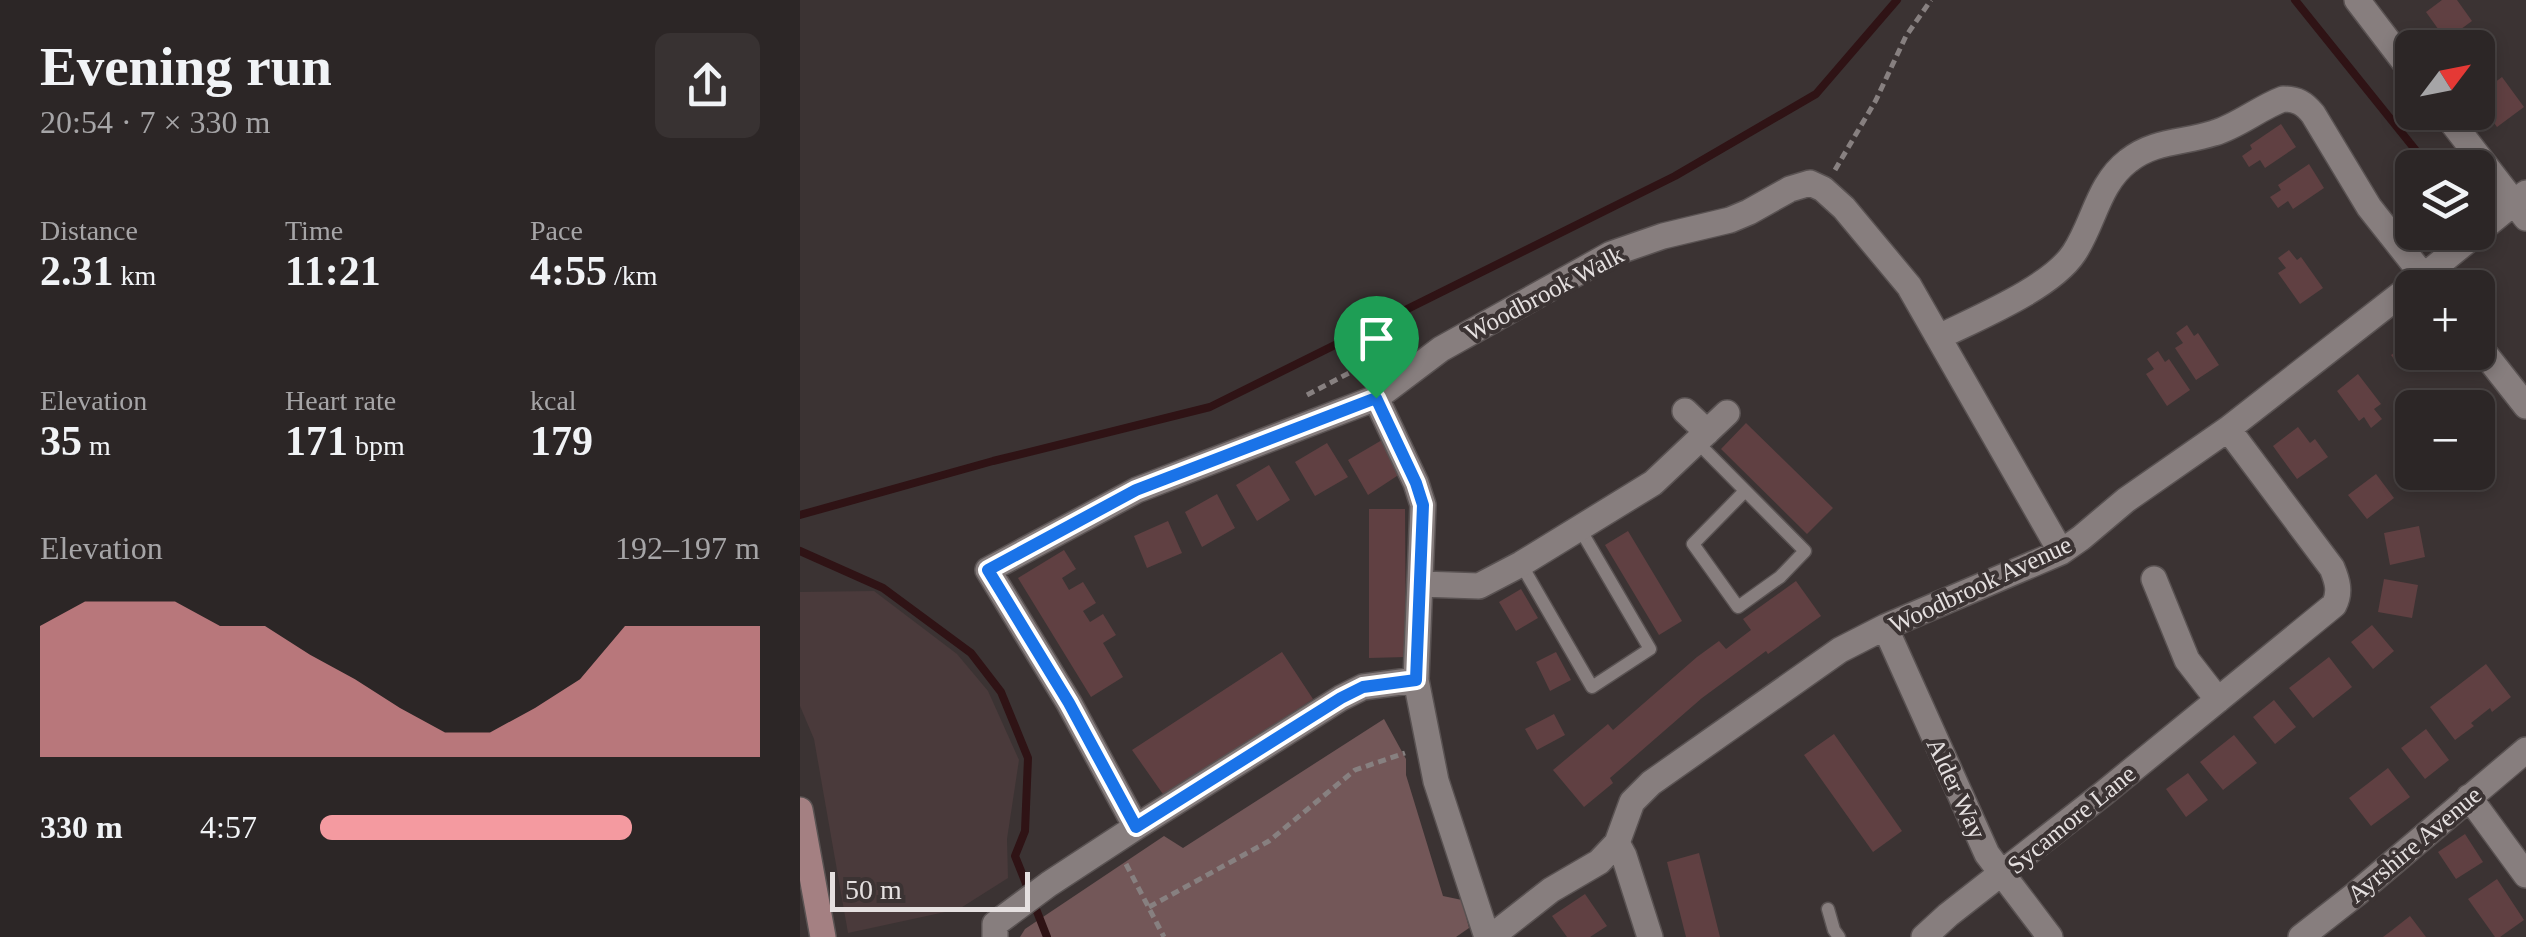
<!DOCTYPE html>
<html lang="en">
<head>
<meta charset="utf-8">
<style>
	body { margin:0; font-family:Georgia,serif; background:#383232; color:#f1f3f6; height:100vh; display:flex; flex-direction:column; font-size:38px; white-space:nowrap }
	* { box-sizing:border-box; margin:0 }
	p { font-size:32px; color:#a6a5a7 }
	.icon { flex:none; width:55px; height:55px; fill:none; stroke:currentColor; stroke-width:2; stroke-linecap:round; stroke-linejoin:round }
	.map { position:relative; flex:1; overflow:hidden }
	.side { display:flex; flex-direction:column; background:#2c2626; width:800px }
	.side>* { flex:none }
	.needle { width:65px; rotate:58deg }
	.buttons { position:absolute; left:1595px; top:30px; display:grid; gap:20px }
	.buttons a { display:grid; place-items:center; width:100px; height:100px; border-radius:15px; background:#2c2626; box-shadow:0 5px 15px #0003,0 0 0 2px #484343; font-size:50px }
	.scale { position:absolute; left:30px; bottom:25px; width:200px; box-sizing:border-box; padding-left:10px; border:5px solid #e5e0e0; border-top:0; font-size:28px; line-height:35px; white-space:nowrap; color:#e5e0e0; -webkit-text-stroke:8px #3b3333; paint-order:stroke }
	.pin { position:absolute; display:grid; place-items:center; width:85px; height:85px; color:#fff; margin:-102px -42px; border-radius:50% 50% 50% 0; rotate:-45deg; box-shadow:0 0 10px #0007 }
	.pin .icon { rotate:45deg }
	.round { display:grid; place-items:center; flex:none; width:105px; height:105px; border-radius:15px; background:#383232 }
	.headline { display:flex; align-items:center; justify-content:space-between; height:170px; padding:0 40px }
	h1 { font-size:55px; font-weight:800; line-height:75px }
	.metrics { display:grid; grid-template-columns:repeat(3,1fr); gap:15px; height:170px; padding:10px 40px }
	.metrics div { display:grid; align-content:center }
	.metrics b { font-size:42px; font-weight:800 }
	.metrics small { font-size:28px; font-weight:400 }
	.metrics p { font-size:28px }
	.chart { height:280px; padding:20px 40px }
	.chart p { display:flex; justify-content:space-between }
	.chart svg { width:100%; height:180px; margin-top:10px; fill:#f49aa0; opacity:.7 }
	ul { padding:0 40px; list-style:none; font-size:32px }
	li { display:grid; grid-template-columns:160px 120px 1fr; align-items:center; height:75px }
	li i { height:25px; border-radius:12px; background:#f49aa0 }
	main { display:flex; flex:1; min-height:0 }
	.map>svg:first-child { display:block }
	.built { fill:#4a3a3b }
	.green { fill:#735758 }
	.lines { fill:none; stroke-linecap:round; stroke-linejoin:round }
	.stream { stroke:#2f1315; stroke-width:8 }
	.building { fill:#604042 }
	.lane-casing { stroke:#595252; stroke-width:15 }
	.street-casing { stroke:#595252; stroke-width:28 }
	.secondary-casing { stroke:#595252; stroke-width:28 }
	.path { stroke:#878080; stroke-width:5; stroke-dasharray:8 5; stroke-linecap:butt }
	.lane { stroke:#877e7e; stroke-width:12 }
	.street { stroke:#877e7e; stroke-width:25 }
	.secondary { stroke:#a48082; stroke-width:25 }
	.route-casing { stroke:#fff; stroke-width:20 }
	.route { stroke:#1a73e8; stroke-width:12 }
	.labels { text-anchor:middle; stroke-width:8; stroke-linejoin:round; paint-order:stroke }
	.street-label { font-size:25px; fill:#e5e0e0; stroke:#3b3333 }
</style>
</head>
<body>
<main>
<section class="side">
<div class="headline"><div><h1>Evening run</h1><p>20:54 · 7 × 330 m</p></div><a class="round"><svg class="icon" aria-label="share" viewBox="0 0 24 24"><path d="M12 15V3M7 8l5-5 5 5M5 13v7h14v-7"/></svg></a></div>
<div class="metrics">
<div><p>Distance</p><b>2.31<small> km</small></b></div>
<div><p>Time</p><b>11:21</b></div>
<div><p>Pace</p><b>4:55<small> /km</small></b></div>
</div>
<div class="metrics">
<div><p>Elevation</p><b>35<small> m</small></b></div>
<div><p>Heart rate</p><b>171<small> bpm</small></b></div>
<div><p>kcal</p><b>179</b></div>
</div>
<div class="chart"><p><span>Elevation</span>192–197 m</p>
<svg viewBox="0 0 160 44" preserveAspectRatio="none"><path d="M0 44V12L10 6L20 6L30 6L40 12L50 12L60 19L70 25L80 32L90 38L100 38L110 32L120 25L130 12L140 12L150 12L160 12V44z"/></svg>
</div>
<ul>
<li><b>330 m</b>4:57<i style="width:71%"></i></li>
</ul>
</section>
<div class="map">
<svg width="1726" height="937" viewBox="0 0 1726 937">
	<rect width="100%" height="100%" fill="#3b3333"/>
	<!-- built -->
	<path class="built" d="M74,591l83,63 31,37 31,69 -12,79 1,39 -49,31 -111,24 -34,-194 -14,-33v-114z"/>
	<!-- green -->
	<path class="green" d="M584,719l22,40v16l37,121 19,4 7,28 -13,9h-436l5,-8 139,-93 19,12z"/>
	<g class="lines">
		<!-- stream -->
		<path class="stream" d="M1495,0l135,168
			M0,515l193,-54 217,-54 465,-231 141,-82 81,-94
			M0,551l83,37 88,65 30,39 27,66 -3,73 -10,25 14,35
			M234,904l13,33"/>
	</g>
	<!-- building -->
	<path class="building" d="M1642,0h15l15,21 -26,19 -20,-28z
		M1702,77l22,30 -27,20 -19,-26v-6z
		M1481,124l15,23 -31,21 -5,-8 -11,7 -7,-11 10,-7 -2,-4z
		M1509,164l15,24 -31,21 -5,-8 -10,7 -8,-11 11,-7 -3,-5z
		M1489,250l8,10 4,-3 22,31 -23,16 -22,-31 8,-5 -8,-10z
		M1387,325l7,11 4,-3 21,32 -23,15 -21,-32 8,-5 -7,-10z
		M1612,332v20h20l-17,14 -6,-8 -10,8 -8,-11 10,-7 -3,-5z
		M1358,351l7,11 4,-3 21,31 -23,16 -21,-32 8,-5 -7,-10z
		M1558,374l23,30 -7,5 8,10 -11,9 -7,-11 -5,4 -22,-30z
		M946,423l87,85 -26,26 -86,-85z
		M1498,427l12,16 5,-4 13,18 -31,22 -24,-33z
		M582,440l18,34 -32,21 -20,-35z
		M527,443l21,34 -33,19 -20,-34z
		M469,465l21,35 -33,21 -21,-36z
		M1576,474l18,24 -27,21 -19,-24z
		M417,494l18,34 -33,19 -17,-35z
		M569,509h36l1,148 -37,1z
		M368,521l14,32 -35,15 -13,-32z
		M1619,526l6,31 -35,8 -6,-32z
		M828,531l54,90 -23,14 -54,-90z
		M264,550l12,19 -14,9 7,12 14,-8 13,21 -13,8 7,11 13,-8 13,21 -13,8 20,34 -32,20 -73,-119z
		M1584,579l34,6 -6,33 -34,-6z
		M996,581l25,35 -53,38 -2,-3 -64,47 -92,80 3,5 -29,24 -31,-37 55,-46 5,6 84,-73 22,-16 7,8 25,-19 -8,-11z
		M721,589l17,29 -22,13 -17,-29z
		M1572,625l22,26 -21,18 -22,-27z
		M482,652l31,47 -148,98 -33,-47z
		M756,652l15,28 -21,11 -14,-29z
		M1529,657l23,30 -39,31 -24,-30z
		M1686,664l25,33 -19,15 -2,-4 -19,15 3,3 -19,14 -25,-33z
		M1474,700l22,27 -21,17 -22,-27z
		M754,714l11,21 -28,15 -12,-21z
		M1626,729l23,31 -24,19 -24,-31z
		M1034,734l68,97 -29,21 -69,-97z
		M1434,735l23,28 -34,27 -23,-28z
		M1588,768l22,29 -39,29 -22,-28z
		M1388,773l20,27 -22,17 -20,-28z
		M1665,834l18,28 -27,17 -18,-27z
		M899,853l21,84h-34l-19,-75z
		M1697,879l27,41 -24,17h-5l-27,-38z
		M785,894l22,32 -17,11h-23l-15,-21z
		M1610,916l16,21h-43l8,-6z"/>
	<g class="lines">
		<defs>
			<path id="lane" d="M897,442l108,109 -25,26 -42,30 -45,-63 52,-53
				M721,564l71,123 58,-38 -70,-120
				M1028,909l6,21 5,7"/>
			<path id="street" d="M1557,0l55,72
				M1644,112l82,106
				M1139,337c38,-19 112,-49 135,-84 20,-30 24,-69 54,-92 26,-21 56,-18 86,-28 24,-7 45,-25 69,-34 14,0 21,4 30,15l56,93 64,81
				M1678,345l48,61
				M576,398l40,85 7,22 -7,175 20,101 51,156
				M885,411l22,21
				M1354,579l33,81 31,40
				M621,584l58,2 42,-22 132,-81 74,-70
				M1085,627l102,227 63,83
				M1669,797l57,78
				M336,827l-67,-124 -81,-133 149,-80 239,-92 65,-49 170,-95 52,-18 67,-16 19,-8 41,-23 20,-6 13,6 21,19 65,78 152,266
				M817,843l7,13 26,81
				M195,937v-13l54,-40 87,-57 205,-129 22,-11 53,-7
				M691,937l60,-47 48,-28 18,-19 15,-41 19,-19 189,-133 45,-23 176,-75 20,-14 45,-38 102,-71 196,-153 102,-83
				M1124,937l24,-22 156,-122 230,-188c7,-13 3,-25 -2,-37l-104,-139
				M1501,937l55,-43 170,-144"/>
			<path id="secondary" d="M0,810l23,127"/>
		</defs>
		<!-- lane casing -->
		<use href="#lane" class="lane-casing"/>
		<!-- street casing -->
		<use href="#street" class="street-casing"/>
		<!-- secondary casing -->
		<use href="#secondary" class="secondary-casing"/>
		<!-- path -->
		<path class="path" d="M1035,170l41,-70 30,-64 25,-36
			M507,395l84,-44h4
			M326,864l38,73
			M349,907l120,-66 86,-71 50,-17"/>
		<!-- lane -->
		<use href="#lane" class="lane"/>
		<!-- street -->
		<use href="#street" class="street"/>
		<!-- secondary -->
		<use href="#secondary" class="secondary"/>
	</g>
	<g class="lines">
		<defs>
			<path id="route" d="M576,398l40,85 7,22 -7,175 -53,7 -22,11 -205,129 -67,-124 -81,-133 148,-80z"/>
		</defs>
		<!-- route casing -->
		<use href="#route" class="route-casing"/>
		<!-- route -->
		<use href="#route" class="route"/>
	</g>
	<g class="labels">
		<!-- street labels -->
		<g class="street-label">
			<text transform="translate(744 293) rotate(-28)" y="9">Woodbrook Walk</text>
			<text transform="translate(1180 584) rotate(-25)" y="9">Woodbrook Avenue</text>
			<text transform="translate(1157 788) rotate(65)" y="9">Alder Way</text>
			<text transform="translate(1271 819) rotate(-39)" y="9">Sycamore Lane</text>
			<text transform="translate(1614 844) rotate(-40)" y="9">Ayrshire Avenue</text>
		</g>
	</g>
</svg>
<div class="buttons">
<a><svg class="needle" viewBox="-14 -14 28 28"><path d="M0-13l5 13h-10z" fill="#e53935"/><path d="M0 13l5-13h-10z" fill="#a6a5a7"/></svg></a>
<a><svg class="icon" aria-label="layers" viewBox="0 0 24 24"><path d="M12 4l9 5-9 5-9-5zM3 14l9 5 9-5"/></svg></a>
<a>+</a>
<a>−</a>
</div>
<div class="scale">50 m</div>
<div class="pin" style="left:576px;top:398px;background:#1e9e55"><svg class="icon" aria-label="arrive" viewBox="0 0 24 24"><path d="M6 21V4h12l-3 4 3 4H6"/></svg></div>
</div>
</main>
</body>
</html>
